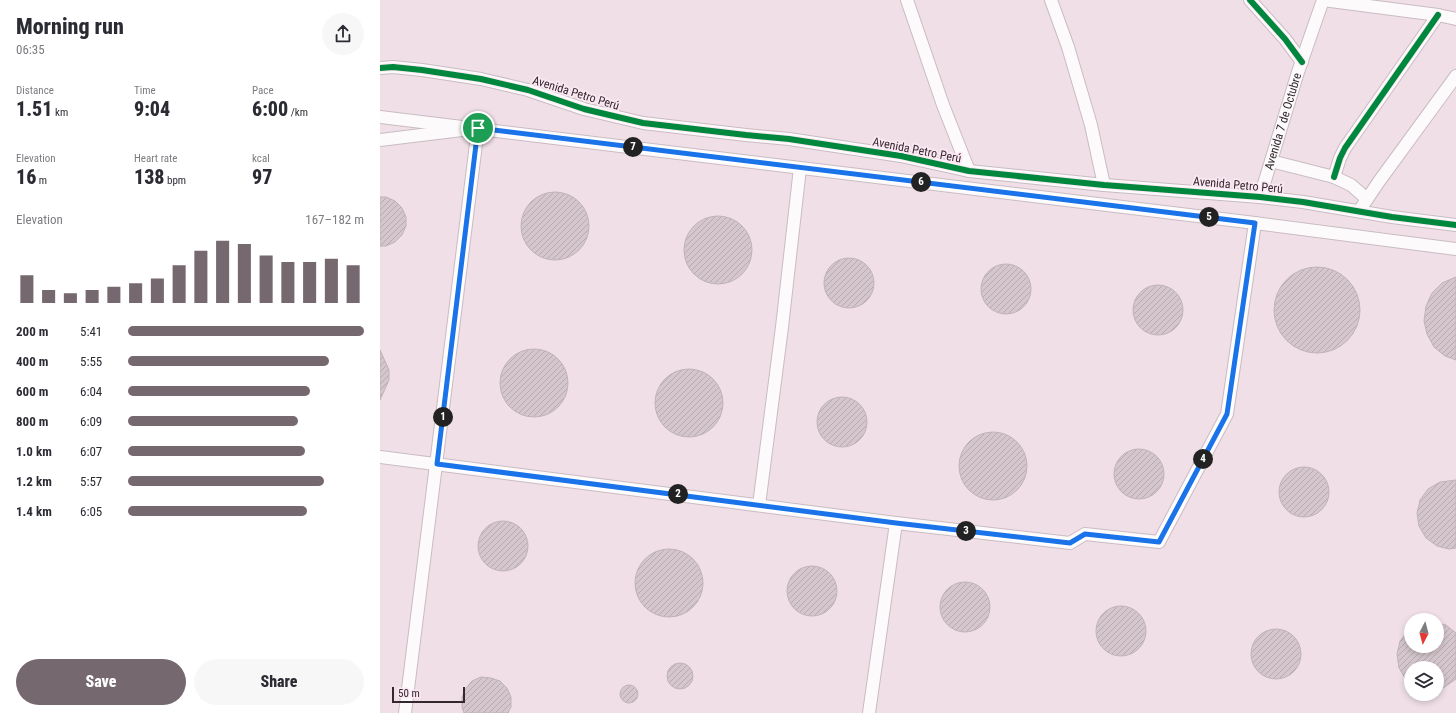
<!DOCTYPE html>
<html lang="en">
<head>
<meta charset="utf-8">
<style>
	body { margin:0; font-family:"Roboto Condensed",sans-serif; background:#f7f7f7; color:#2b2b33; height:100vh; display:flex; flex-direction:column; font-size:15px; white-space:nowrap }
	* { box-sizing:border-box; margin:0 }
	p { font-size:13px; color:#7c7c81 }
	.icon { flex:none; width:22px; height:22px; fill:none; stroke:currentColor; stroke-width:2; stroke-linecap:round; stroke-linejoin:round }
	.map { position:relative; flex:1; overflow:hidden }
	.sheet { display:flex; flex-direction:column; background:#fff; width:380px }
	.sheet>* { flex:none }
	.needle { width:26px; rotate:186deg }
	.tools { position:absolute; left:1024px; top:613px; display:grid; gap:8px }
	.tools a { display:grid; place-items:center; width:40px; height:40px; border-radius:50%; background:#fff; box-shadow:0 2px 6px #0003; font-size:20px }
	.scale { position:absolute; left:12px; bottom:10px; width:73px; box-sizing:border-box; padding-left:4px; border:2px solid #34282e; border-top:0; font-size:11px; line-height:14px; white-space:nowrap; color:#34282e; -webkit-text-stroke:3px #fce8f2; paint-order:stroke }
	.pin { position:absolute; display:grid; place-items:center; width:34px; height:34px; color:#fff; margin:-17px; border:2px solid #fff; border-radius:50%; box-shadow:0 1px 4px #0007 }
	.km { position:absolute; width:20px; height:20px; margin:-10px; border-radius:50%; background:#222; color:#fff; font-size:11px; line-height:20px; text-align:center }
	.round { display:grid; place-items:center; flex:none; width:42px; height:42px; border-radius:21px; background:#f7f7f7 }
	.headline { display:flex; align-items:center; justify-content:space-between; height:68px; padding:0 16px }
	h1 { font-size:22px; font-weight:800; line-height:30px }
	.figures { display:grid; grid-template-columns:repeat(3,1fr); gap:6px; height:68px; padding:4px 16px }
	.figures div { display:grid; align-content:center }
	.figures b { font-size:20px; font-weight:800 }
	.figures small { font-size:11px; font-weight:400 }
	.figures p { font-size:11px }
	.chart { height:112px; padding:8px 16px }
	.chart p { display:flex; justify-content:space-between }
	.chart svg { width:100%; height:72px; margin-top:4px; stroke:#76686f; stroke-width:6 }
	.button { display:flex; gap:8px; margin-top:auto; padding:8px 16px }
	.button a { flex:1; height:46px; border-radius:24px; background:#76686f; color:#fff; font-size:16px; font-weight:800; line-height:46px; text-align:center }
	.button a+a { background:#f7f7f7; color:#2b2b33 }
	ul { padding:0 16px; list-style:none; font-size:13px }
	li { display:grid; grid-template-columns:64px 48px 1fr; align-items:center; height:30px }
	li i { height:10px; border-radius:5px; background:#76686f }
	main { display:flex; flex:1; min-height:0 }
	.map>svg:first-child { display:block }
	.building { fill:url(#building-hatch); stroke:#c0b2b9 }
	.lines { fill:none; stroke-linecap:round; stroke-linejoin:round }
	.minor-casing { stroke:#c9bcc2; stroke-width:14 }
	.minor { stroke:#fdfafb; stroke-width:12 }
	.cycleway-casing { stroke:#fce8f2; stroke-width:8 }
	.cycleway { stroke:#00873e; stroke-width:6 }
	.route-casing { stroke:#fff; stroke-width:8 }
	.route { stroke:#1a73e8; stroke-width:5 }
	.labels { text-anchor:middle; stroke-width:3.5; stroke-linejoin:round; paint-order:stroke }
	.street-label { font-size:12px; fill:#34282e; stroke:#fce8f2 }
</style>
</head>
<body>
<main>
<section class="sheet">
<div class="headline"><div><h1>Morning run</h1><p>06:35</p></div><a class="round"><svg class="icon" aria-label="share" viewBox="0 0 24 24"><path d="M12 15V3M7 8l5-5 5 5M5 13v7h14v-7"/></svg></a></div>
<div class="figures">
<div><p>Distance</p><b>1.51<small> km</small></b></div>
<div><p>Time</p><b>9:04</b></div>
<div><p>Pace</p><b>6:00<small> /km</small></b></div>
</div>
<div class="figures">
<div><p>Elevation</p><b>16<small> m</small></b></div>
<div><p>Heart rate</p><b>138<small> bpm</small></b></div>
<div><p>kcal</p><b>97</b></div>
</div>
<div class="chart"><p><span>Elevation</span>167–182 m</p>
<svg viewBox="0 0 160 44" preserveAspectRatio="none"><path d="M5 44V27M15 44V36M25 44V38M35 44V36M45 44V34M55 44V32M65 44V29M75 44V21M85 44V12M95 44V6M105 44V8M115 44V15M125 44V19M135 44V19M145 44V17M155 44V21"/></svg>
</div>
<ul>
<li><b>200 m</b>5:41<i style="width:100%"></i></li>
<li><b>400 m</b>5:55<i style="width:85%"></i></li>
<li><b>600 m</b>6:04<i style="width:77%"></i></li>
<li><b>800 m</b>6:09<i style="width:72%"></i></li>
<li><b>1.0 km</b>6:07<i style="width:75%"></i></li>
<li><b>1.2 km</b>5:57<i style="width:83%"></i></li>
<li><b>1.4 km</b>6:05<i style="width:76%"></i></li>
</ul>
<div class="button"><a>Save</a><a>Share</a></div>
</section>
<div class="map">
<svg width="1076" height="713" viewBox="0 0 1076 713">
	<defs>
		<pattern id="building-hatch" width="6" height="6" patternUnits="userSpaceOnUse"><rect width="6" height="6" fill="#d4c6cc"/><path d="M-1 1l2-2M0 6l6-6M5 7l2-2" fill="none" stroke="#b7aab0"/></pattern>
	</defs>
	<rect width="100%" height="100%" fill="#f0dfe7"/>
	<!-- building -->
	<path class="building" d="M141 226a34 34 0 1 1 68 0a34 34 0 1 1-68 0Z
		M0,197h6l9,4 7,7 4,9v9l-4,9 -7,7 -9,4h-6z
		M304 250a34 34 0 1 1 68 0a34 34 0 1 1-68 0Z
		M444 283a25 25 0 1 1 50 0a25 25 0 1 1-50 0Z
		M601 289a25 25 0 1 1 50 0a25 25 0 1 1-50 0Z
		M894 310a43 43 0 1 1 86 0a43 43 0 1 1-86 0Z
		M1076,277v83l-11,-4 -11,-9 -7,-13 -3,-13 2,-15 6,-13 10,-10z
		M753 310a25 25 0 1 1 50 0a25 25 0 1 1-50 0Z
		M120 383a34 34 0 1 1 68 0a34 34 0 1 1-68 0Z
		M0,350l9,20v10l-9,20z
		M275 403a34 34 0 1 1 68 0a34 34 0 1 1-68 0Z
		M437 422a25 25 0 1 1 50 0a25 25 0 1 1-50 0Z
		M579 466a34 34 0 1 1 68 0a34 34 0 1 1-68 0Z
		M734 474a25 25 0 1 1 50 0a25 25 0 1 1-50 0Z
		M899 492a25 25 0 1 1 50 0a25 25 0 1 1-50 0Z
		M1076,480v68l-7,1 -12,-3 -11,-8 -7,-12 -2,-13 3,-13 8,-11 12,-7z
		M98 546a25 25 0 1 1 50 0a25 25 0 1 1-50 0Z
		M255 583a34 34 0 1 1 68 0a34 34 0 1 1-68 0Z
		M407 591a25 25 0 1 1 50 0a25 25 0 1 1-50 0Z
		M560 607a25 25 0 1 1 50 0a25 25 0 1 1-50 0Z
		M716 631a25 25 0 1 1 50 0a25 25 0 1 1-50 0Z
		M1057,623l9,2 10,8v46l-13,9 -6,1v-21h-26v20l-12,-20 -2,-14 3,-13 11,-14v19h26z
		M871 654a25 25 0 1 1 50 0a25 25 0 1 1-50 0Z
		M287 676a13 13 0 1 1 26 0a13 13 0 1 1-26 0Z
		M101,677l10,1 9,3 7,7 4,9v10l-3,6h-44l-2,-6v-10l4,-9 6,-7z
		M240 694a9 9 0 1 1 18 0a9 9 0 1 1-18 0Z"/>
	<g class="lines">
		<defs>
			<g id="minor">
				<path d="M527,0l36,105 26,66"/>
				<path d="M671,0l17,47 23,78 13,60"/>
				<path d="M870,0l35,39 17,23"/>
				<path d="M943,0l115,15 18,4"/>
				<path d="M0,68l13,-1 29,3 59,9 47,11 56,19 59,14 103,12 43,4 112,17 68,15 135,14 156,12 43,5 89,15 64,8"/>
				<path d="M0,117l875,106 201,26"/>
				<path d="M0,140l98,-12 -73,585"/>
				<path d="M891,161l63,16 17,8 16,14"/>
				<path d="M954,177l6,-19 5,-10 93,-133"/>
				<path id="s1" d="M880,197l38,-125 25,-72"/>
				<path d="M979,211l21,-31 76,-104"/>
				<path d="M0,457l516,66"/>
				<path d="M379,505l23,-178 18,-159"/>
				<path d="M489,713l27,-190 174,20 15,-9 74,8 68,-128 28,-191"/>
			</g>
		</defs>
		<!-- minor casing -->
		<use href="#minor" class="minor-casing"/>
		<!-- minor -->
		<use href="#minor" class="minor"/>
		<defs>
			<path id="cycleway" d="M870,0l35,39 17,23
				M0,68l13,-1 29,3 59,9 47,11 56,19 59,14 103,12 43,4 112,17 68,15 135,14 156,12 43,5 89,15 64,8
				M954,177l6,-19 5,-10 93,-133"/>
		</defs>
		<!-- cycleway casing -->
		<use href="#cycleway" class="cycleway-casing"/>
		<!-- cycleway -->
		<use href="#cycleway" class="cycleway"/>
	</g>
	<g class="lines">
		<defs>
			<path id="route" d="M98,128l777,95 -28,191 -68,128 -74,-8 -15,9 -174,-20 -459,-59z"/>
		</defs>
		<!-- route casing -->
		<use href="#route" class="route-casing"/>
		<!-- route -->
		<use href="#route" class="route"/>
	</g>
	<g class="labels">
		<!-- street labels -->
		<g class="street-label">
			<text transform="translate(196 93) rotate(17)" y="4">Avenida Petro Perú</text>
			<text dy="4" stroke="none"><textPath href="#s1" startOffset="79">Avenida 7 de Octubre</textPath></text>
			<text transform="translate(537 150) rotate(11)" y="4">Avenida Petro Perú</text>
			<text transform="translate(858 185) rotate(5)" y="4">Avenida Petro Perú</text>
		</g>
	</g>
</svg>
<div class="tools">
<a><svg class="needle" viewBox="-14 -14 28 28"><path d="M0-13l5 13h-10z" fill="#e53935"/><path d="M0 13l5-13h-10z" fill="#7c7c81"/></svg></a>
<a><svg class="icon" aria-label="layers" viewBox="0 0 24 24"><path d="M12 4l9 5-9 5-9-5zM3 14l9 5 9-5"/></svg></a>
</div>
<div class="scale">50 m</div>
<div class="pin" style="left:98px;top:128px;background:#1e9e55"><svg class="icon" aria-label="arrive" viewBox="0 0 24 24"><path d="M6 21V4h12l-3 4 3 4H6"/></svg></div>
<b class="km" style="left:63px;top:417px">1</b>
<b class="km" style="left:298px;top:494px">2</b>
<b class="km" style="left:586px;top:531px">3</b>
<b class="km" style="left:823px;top:459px">4</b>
<b class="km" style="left:829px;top:217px">5</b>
<b class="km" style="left:541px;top:182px">6</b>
<b class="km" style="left:253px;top:147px">7</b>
</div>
</main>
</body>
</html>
